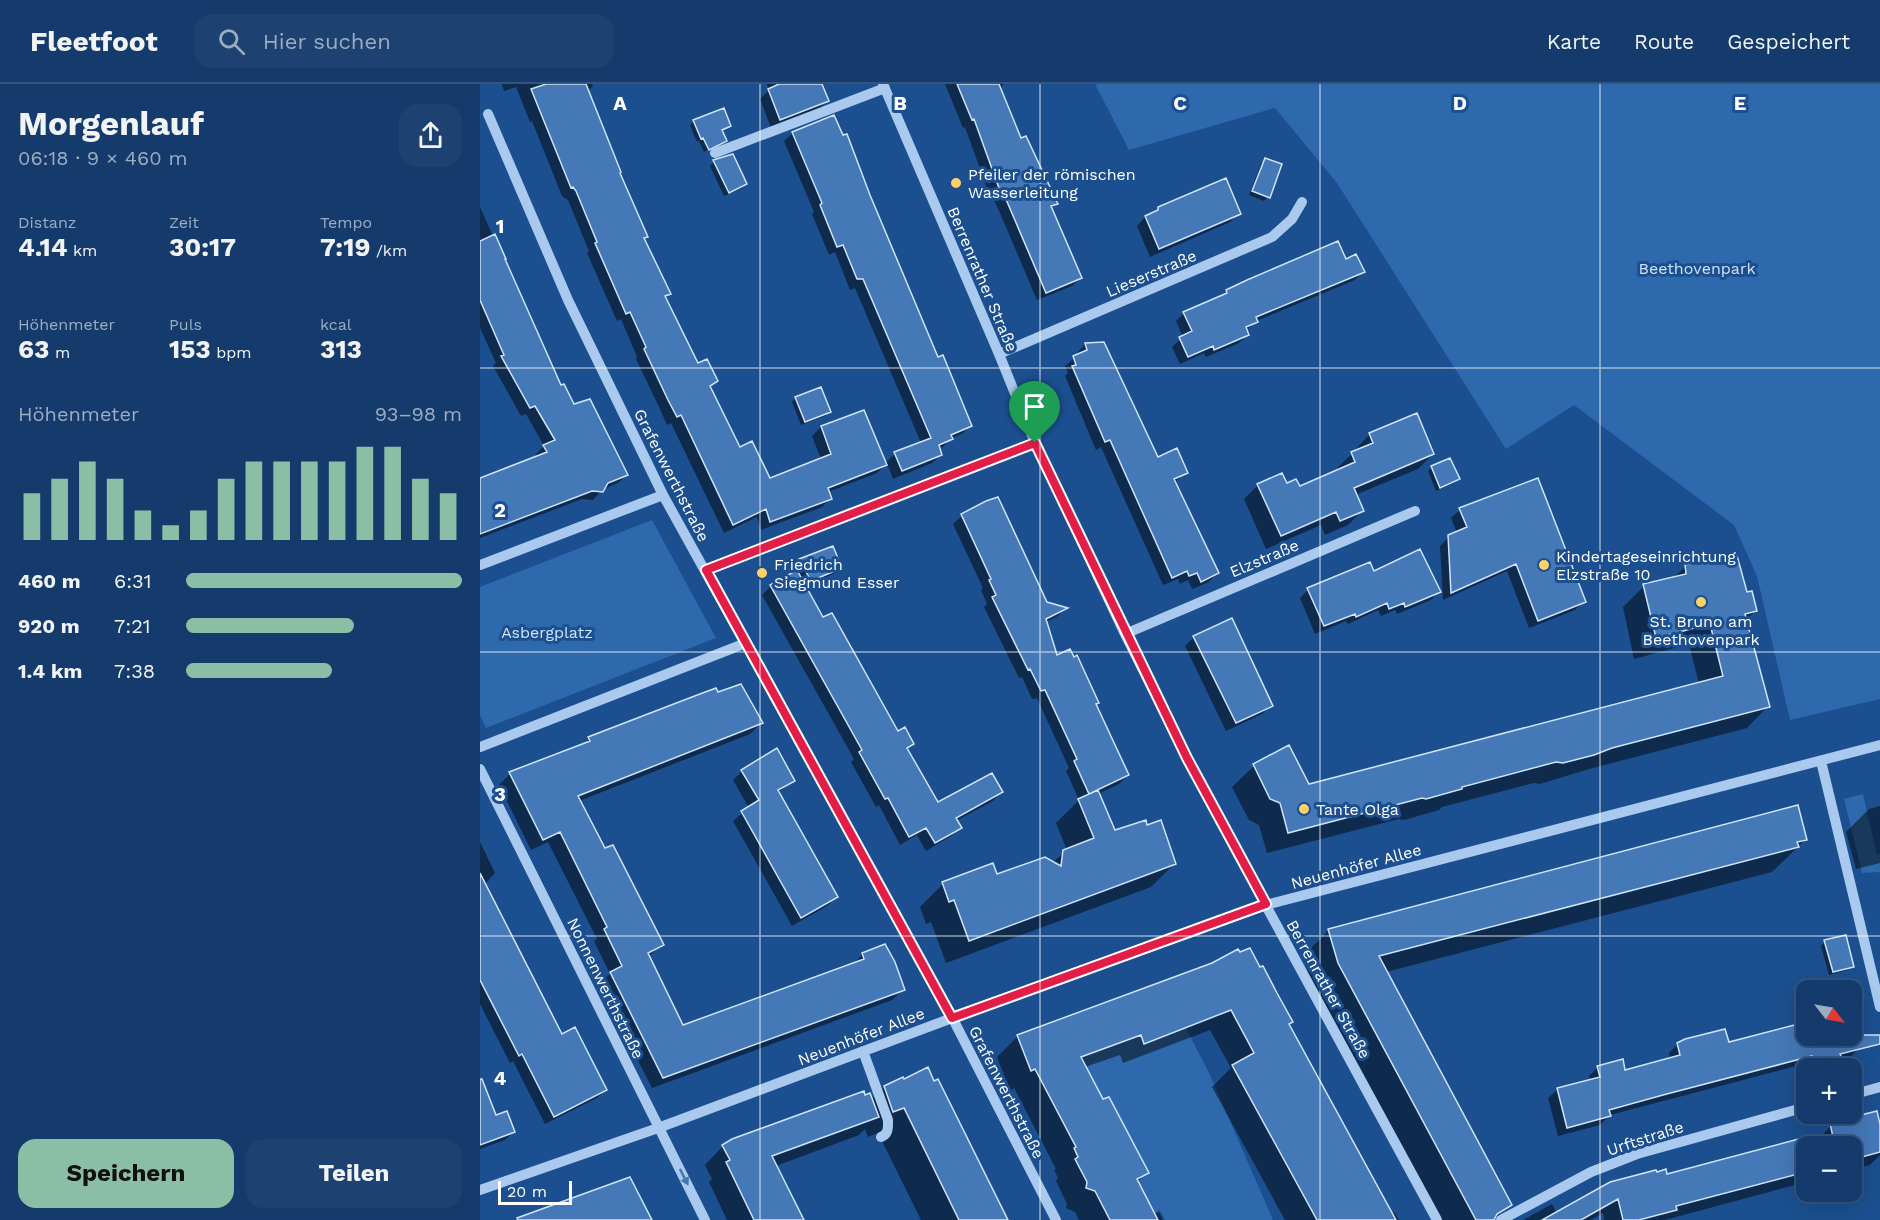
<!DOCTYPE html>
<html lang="de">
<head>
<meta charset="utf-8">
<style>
	body { margin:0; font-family:"Work Sans",sans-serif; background:#1d4271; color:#f1f3f6; height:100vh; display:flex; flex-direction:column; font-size:22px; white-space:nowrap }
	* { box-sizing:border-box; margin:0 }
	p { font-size:20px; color:#9dadc1 }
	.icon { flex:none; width:33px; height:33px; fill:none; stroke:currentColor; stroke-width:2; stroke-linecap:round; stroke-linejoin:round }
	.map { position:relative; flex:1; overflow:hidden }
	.side { display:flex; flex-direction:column; background:#143b6b; width:480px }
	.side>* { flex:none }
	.needle { width:39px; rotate:121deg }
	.tools { position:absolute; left:1316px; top:896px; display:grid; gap:12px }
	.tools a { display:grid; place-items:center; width:66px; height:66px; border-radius:12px; background:#143b6b; box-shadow:0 6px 24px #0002,0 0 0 2px #33557e; font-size:30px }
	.scale { position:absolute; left:18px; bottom:15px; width:74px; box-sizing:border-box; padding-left:6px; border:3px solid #fff; border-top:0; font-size:16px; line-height:21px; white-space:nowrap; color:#fff; -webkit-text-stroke:4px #1b4f8f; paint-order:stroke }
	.pin { position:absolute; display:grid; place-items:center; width:51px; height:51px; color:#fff; margin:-62px -26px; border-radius:50% 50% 50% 0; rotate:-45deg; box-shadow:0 0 6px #0007 }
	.pin .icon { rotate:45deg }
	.round { display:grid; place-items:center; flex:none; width:63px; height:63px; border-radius:18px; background:#1d4271 }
	.summary { display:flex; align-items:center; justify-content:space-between; height:102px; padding:0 18px }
	h1 { font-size:33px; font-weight:700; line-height:45px }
	.metrics { display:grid; grid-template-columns:repeat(3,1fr); gap:9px; height:102px; padding:6px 18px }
	.metrics div { display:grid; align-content:center }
	.metrics b { font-size:26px; font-weight:700 }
	.metrics small { font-size:16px; font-weight:400 }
	.metrics p { font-size:16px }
	.chart { height:168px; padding:12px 18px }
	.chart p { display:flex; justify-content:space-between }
	.chart svg { width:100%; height:108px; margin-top:6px; stroke:#8abfa5; stroke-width:6 }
	.action { display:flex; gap:12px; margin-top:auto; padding:12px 18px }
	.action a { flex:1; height:69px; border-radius:18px; background:#8abfa5; color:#111; font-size:24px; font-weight:700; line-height:69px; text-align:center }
	.action a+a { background:#1d4271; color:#f1f3f6 }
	ul { padding:0 18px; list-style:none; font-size:20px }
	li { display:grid; grid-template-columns:96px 72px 1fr; align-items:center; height:45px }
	li i { height:15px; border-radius:8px; background:#8abfa5 }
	header { display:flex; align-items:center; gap:36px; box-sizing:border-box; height:84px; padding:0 30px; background:#143b6b; border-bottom:2px solid #33557e }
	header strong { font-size:28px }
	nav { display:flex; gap:33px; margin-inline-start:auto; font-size:21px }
	.search { width:420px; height:54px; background:#1d4271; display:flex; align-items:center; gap:15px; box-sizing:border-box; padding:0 21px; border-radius:18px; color:#9dadc1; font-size:22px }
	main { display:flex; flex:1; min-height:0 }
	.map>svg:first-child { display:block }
	.green { fill:#2e69ad }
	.shadow { fill:#0007 }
	.building { fill:#4478b7; stroke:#cfe3fa; stroke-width:1.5 }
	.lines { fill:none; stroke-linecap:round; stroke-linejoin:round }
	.minor { stroke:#a9c9ee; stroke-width:10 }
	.oneway { fill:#4674ac }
	.route-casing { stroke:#fff; stroke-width:12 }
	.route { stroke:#e11d48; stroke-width:8 }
	.grid { fill:none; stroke:#fff; stroke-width:1.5; stroke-opacity:0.55 }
	.poi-dot { fill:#ffd166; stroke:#1b4f8f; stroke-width:2 }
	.labels { text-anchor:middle; stroke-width:6; stroke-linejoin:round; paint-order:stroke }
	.poi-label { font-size:16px; fill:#fff; stroke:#1b4f8f; text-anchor:start }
	.park-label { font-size:16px; fill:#cfe3fa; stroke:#1b4f8f }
	.street-label { font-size:16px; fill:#fff; stroke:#1b4f8f }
	.grid-label { font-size:20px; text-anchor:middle; font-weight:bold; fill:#fff; stroke:#1b4f8f; stroke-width:6; stroke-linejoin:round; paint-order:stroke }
</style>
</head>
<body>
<header>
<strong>Fleetfoot</strong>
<div class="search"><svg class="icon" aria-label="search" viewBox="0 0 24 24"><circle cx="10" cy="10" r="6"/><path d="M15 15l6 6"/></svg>Hier suchen</div>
<nav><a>Karte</a><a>Route</a><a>Gespeichert</a></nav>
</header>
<main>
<section class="side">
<div class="summary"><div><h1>Morgenlauf</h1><p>06:18 · 9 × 460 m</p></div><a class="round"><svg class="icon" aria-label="share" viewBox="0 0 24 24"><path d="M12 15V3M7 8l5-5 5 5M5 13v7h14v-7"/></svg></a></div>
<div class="metrics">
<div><p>Distanz</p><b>4.14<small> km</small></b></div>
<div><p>Zeit</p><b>30:17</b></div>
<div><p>Tempo</p><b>7:19<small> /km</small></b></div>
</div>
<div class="metrics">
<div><p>Höhenmeter</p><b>63<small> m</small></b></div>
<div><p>Puls</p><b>153<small> bpm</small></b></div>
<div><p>kcal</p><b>313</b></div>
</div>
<div class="chart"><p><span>Höhenmeter</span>93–98 m</p>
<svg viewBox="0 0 160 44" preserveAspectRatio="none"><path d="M5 44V25M15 44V19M25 44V12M35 44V19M45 44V32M55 44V38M65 44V32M75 44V19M85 44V12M95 44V12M105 44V12M115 44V12M125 44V6M135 44V6M145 44V19M155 44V25"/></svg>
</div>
<ul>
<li><b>460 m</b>6:31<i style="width:100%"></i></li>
<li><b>920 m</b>7:21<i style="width:61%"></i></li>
<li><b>1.4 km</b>7:38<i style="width:53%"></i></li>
</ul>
<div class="action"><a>Speichern</a><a>Teilen</a></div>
</section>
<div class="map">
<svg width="1400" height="1136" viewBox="0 0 1400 1136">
	<rect width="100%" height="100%" fill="#1b4f8f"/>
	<!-- green -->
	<path class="green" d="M615,0h785v615l-90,21 -33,-144 -23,-51 -160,-120 -68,44 -169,-266 -62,-75 -146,42z
		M172,436l64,118 -230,90 -6,-13v-128z
		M1383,710l14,61 3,-1v18l-18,1 -18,-74z
		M706,944l24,47 63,145h-108l-5,-10 -6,3 -19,-33 14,-7 -15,-30 -10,4 2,-17 -17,-33 -6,2 -31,-44 69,-20 3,8z"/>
	<!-- shadow -->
	<path class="shadow" d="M22,0h90l1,2 -6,6 31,81 28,63 -3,3 26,54 -5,5 33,67 19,16 -7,7 31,61 29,31 52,-21 -9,-23 9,-9 42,-15 22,51 10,-9 26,-11 -66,-155 -5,2 -15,-38 -6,3 -17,-41 2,-2 -30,-71 9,-8 136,206 41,87 -8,8 -11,4 -8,9 -5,2 3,6 -9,8 -39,16 -6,-16 -10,10 -49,19 3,6 -9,9 -61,23 -4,-13 -33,16 -53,-110 -4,2 -7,-16 -24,-50 1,-2 -16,-38 -4,2 -30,-68 2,-2 -21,-51 -6,-4 -30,-75 -2,1 -14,-35 -12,4z
		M287,0h56l2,5 -2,2 4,10 -8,8 -48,19 -11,-29 9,-9z
		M465,0h58l-3,8 20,48 36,63 -5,5 30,69 -9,9 -35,14 -37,-87 -7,-15 -2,1 -26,-72 -2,1z
		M214,37l35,5 -8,6 4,8 -21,12 -5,-11 -2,1 -7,-17z
		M785,76l3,37 -4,4 -15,-6 12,-31z
		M234,78l32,22 -4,4 -18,8 -14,-30z
		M0,123l80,180 13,19 54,69 -9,8 -16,7 -9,10 -11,-1 -102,39v-57l57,-23 -2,-3 9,-9 -18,-32 -5,2 -28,-50 3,-3 -16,-35z
		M679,125l80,4 -9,9 -80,35 -13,-31 8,-9z
		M865,177l18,11 -8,8 -99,41 -10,10 2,4 -9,8 -33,14 -2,-4 -24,11 -8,-17 11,-10 -7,-16 8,-8 37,-16 6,-6z
		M605,260l72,115 29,13 -12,11 43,90 -8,9 -17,7 -4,-9 -8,4 -2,-5 -15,6 -62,-138 -5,3 -31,-74 3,-3 -3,-7 13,-11 -1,-2z
		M316,314l33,14 -4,4 -24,9 -9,-23z
		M890,350l63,20 -15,15 -63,26 7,16 -14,14 -23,10 -4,-10 -55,24 -22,-50 14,-14h28l13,3 40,-17 -2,-3 15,-14 5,-3 -1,-2z
		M969,376l9,19 -4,4 -18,8 -8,-20 4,-4z
		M980,426l124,91 -9,9 -46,18 -22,-57 -64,29 -3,-54 9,-9 8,-4 -6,-15z
		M482,432l84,87 19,5 -7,8 -12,6 10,36 39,47 33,70 -9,9 -21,10 16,38 60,32 -23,23 -205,76 -15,-41 -5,2 -6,-17 23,-23 53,-8 56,-13 15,-13 -11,-27 23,-23 -13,-29 3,-3 -32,-70 -5,1 -10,-22 -3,1 -35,-71 3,-3 -6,-14 2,-2 -30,-64z
		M320,476l40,7 -7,7 -29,12 19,33 74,114 15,11 -5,6 30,54 64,-12 -8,9 -37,20 4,7 -9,8 -25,15 -9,-16 -17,10 -21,-40 -3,2 -25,-45 3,-3 -92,-164 9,-9 25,-14 -3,-5z
		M1206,482l60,28 10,16 -10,11 22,85 -21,22 -158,41 -49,15 -6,-1 -92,24 -3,3 -35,10 -5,-1 -132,34 -8,-28 -10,-5 -17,-33 22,-21 34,-18 20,38 391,-102 -10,-40 -55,15 -11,-52 21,-21 29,-8z
		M893,489l66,19 -8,8 -34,14 -2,-4 -14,6 -3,-6 -30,14 -2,-3 -31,13 -15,-36 8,-8z
		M714,553l77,68 -9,9 -36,17 -41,-85z
		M237,610l44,29 -11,11 -171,67 26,49 57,94 -14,13 35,69 170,-62 10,-10 40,35 -11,11 -240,88 -53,-104 11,-10 -16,-33 3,-2 -49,-97 -17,8 -32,-65 11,-11 72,-28 7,-7z
		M262,687l51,9 -15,13 58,104 -9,9 -35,20 -59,-105 16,-13 -16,-28z
		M1400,722v57l-24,6 -10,-37 23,-23z
		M1326,755l-34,33 -386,100 124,232 -17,16h-55l-125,-231 -10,-33 26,-26z
		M0,758l15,31 -11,12 77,151 44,54 -8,8 -52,26 -32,-63 -3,2 -30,-59z
		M1345,858l27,24 -4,4 -19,5 -8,-29z
		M733,881l75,60 103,189 3,-2 5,8h-114l-73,-133 19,-19 -21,-38 -87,33 -3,-8 -35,12 17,34 45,71 -10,11 16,32 6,-3 4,8h-84l-4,-8 -9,-4 1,-4 -11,-23 2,-3 -4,-8 2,-1 -42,-81 -4,3 -13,-34 21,-21z
		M1371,936l8,28 -9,9 -45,12 -1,-5 -194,51 -10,10 -42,11 -10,-38 9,-8 34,-9 -2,-5 9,-9 26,5 46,-12 -1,-7 9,-9h50l78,-21v12h45z
		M422,995l104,141h-85l-43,-87 -10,4 -3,-8 -6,6 -83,31 26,54h-75l-18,-38 3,-3 -7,-14 18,-19 141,-49 7,3 14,-13z
		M0,1016l15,17 18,15 -8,8 -25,9z
		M1352,1041l48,5v25l-10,10 -19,5v-24h-45v36l-141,38h-61l-1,-7 -12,7h-68l29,-16 5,10 109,-38 156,-41z"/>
	<!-- building -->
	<path class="building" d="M66,0h40l35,88 -1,1 28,64 -4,1 27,56 -6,2 33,67 9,-4 11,22 -8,5 30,61 12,-6 18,37 61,-24 -10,-28 43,-16 23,55 -59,23 4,11 -62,23 -4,-13 -33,16 -52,-110 -4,2 -9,-17 -24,-51 2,-2 -16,-35 -4,2 -31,-71 2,-1 -21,-51 -3,-4 -2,1 -40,-99z
		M299,0h43l7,17 -49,19 -12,-31z
		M477,0h42l22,54 5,-2 32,68 -7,2 31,72 -36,15 -38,-89 -6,-13h-2l-26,-72 -2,1z
		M244,24l7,18 -9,4 5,11 -18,9 -6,-12 -2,1 -8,-19z
		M354,31l9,20 4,-1 23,61 60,143 8,19 5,-2 29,71 -21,9 2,4 -14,6 3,10 -40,16 -8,-19 37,-14 -68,-159h-6l-14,-34 -6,2 -17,-42 2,-2 -30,-71z
		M253,70l14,30 -18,9 -16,-33z
		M785,74l17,6 -12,34 -18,-7z
		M746,94l15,36 -82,35 -14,-33 13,-6v-3z
		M15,150l11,25h-1l56,126 3,-1 10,20 16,-5 38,76 -20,8 -5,9 -11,-1 -112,43v-56l67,-26 -4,-7 12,-5 -20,-34 -5,2 -29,-52 3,-1 -24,-55v-59z
		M858,157l8,18 10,-5 9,18 -109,45 2,5 -12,5 3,8 -35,15 -1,-4 -25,11 -9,-20 13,-6 -9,-19 44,-19 -1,-3 21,-10z
		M624,258l54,115 19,-9 11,25 -14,6 45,94 -18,9 -4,-9 -8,3 -2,-5 -15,7 -62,-138 -5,2 -33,-76 4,-1 -3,-9 14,-6 -2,-7z
		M341,303l10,25 -26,10 -10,-25z
		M937,329l17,41 -80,34 10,23 -24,10 -4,-9 -55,24 -24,-52 25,-11 5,10 9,-4 4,7 55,-24 -4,-10 22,-9 -4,-10z
		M970,374l10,21 -20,9 -9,-22z
		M1058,394l48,124 -48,19 -22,-57 -65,29 -3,-58 19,-8 -8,-19z
		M518,413l49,105 21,6 -22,11 11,36 13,-6 4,8 3,-2 22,48 -3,1 33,71 -40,19 -15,-33 3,-2 -32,-69 -4,1 -11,-22 -2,1 -36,-73 4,-2 -7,-15 2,-1 -30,-65 25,-13z
		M353,462l9,22 -31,13 -12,-22z
		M940,465l21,43 -36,15 -1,-4 -15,6 -2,-6 -31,14 -1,-3 -31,12 -17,-38 63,-26 4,9z
		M1256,468l11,40 5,-1 5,20 -12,3 25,93 -158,41 -18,7 -31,8 -7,-1 -94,25v2l-36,10 -4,-1 -134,35 -8,-30 -10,-4 -17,-35 36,-19 20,39 414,-108 -13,-52 -54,14 -13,-54 43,-10 -1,-9z
		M317,486l26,47 9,-4 66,118 7,-4 9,17 -7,4 31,54 54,-29 11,19 -47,26 6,10 -27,15 -9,-15 -17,9 -21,-39 -3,1 -26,-47 3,-2 -92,-165z
		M752,534l41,88 -37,17 -43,-87z
		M261,600l22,39 -185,73 27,52 8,-3 51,100 -16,8 35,72 181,-66 -2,-6 23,-9 10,18 10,28 -242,88 -53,-106 12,-6 -18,-37 3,-2 -47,-95 -17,8 -34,-68 81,-31 -2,-4 104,-40 24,-9 2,4z
		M297,664l18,33 -17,9 60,107 -37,21 -60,-107 18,-11 -18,-30z
		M618,706l17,40 31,-10 1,5 14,-5 15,44 -207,77 -15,-41 -5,2 -7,-20 51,-19 4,11 48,-17 16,9 2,-16 31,-12 -16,-39z
		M1318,721l9,35 -10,2 2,5 -420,109 133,249 -15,9 -3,6h-18l-138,-257 -10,-34z
		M0,789l82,161 13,-7 32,63 -53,27 -32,-63 -3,2 -39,-76z
		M1366,851l8,32 -21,5 -9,-32z
		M770,864l10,19 3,-1 14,27 16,29 -4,2 107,196h-79l-85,-155 22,-12 -23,-43 -87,34 -3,-9 -60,22 22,42 6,-2 40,76 -12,6 21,41h-48l-15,-29 -9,-3 1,-6 -12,-23 3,-2 -4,-9 2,-1 -41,-78 -4,2 -14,-36 195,-72 26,-14 2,3z
		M1326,938v13h74v9l-40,10 2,4 -27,8 -3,-10 -149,39 -54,15 2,6 -44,12 -10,-40 43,-11 -3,-11 26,-7 2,11 55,-15 -3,-12 8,-4 40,-10 4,13z
		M448,983l6,14 4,-2 70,141h-49l-55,-112 -11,4 -9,-26 19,-9 1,2z
		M0,995h2l14,36 11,-4 8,21 -35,13z
		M384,1007l1,4 5,-2 9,24 -107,39 32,64h-50l-28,-58 4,-2 -8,-15 10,-6z
		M1397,1027l3,13v28l-29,8v-14h-16l-6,-27 28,-7v4z
		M1326,1053v35l-130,34 1,4 -38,10h-16l-5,-21 -37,21h-39l68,-38 46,-12 1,2 9,-3 1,5z
		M150,1093l22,43h-134l-1,-2z"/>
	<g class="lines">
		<!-- minor -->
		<path class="minor" d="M403,0l116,270 36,89 90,191 62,124 46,87 204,375
			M8,30l80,186 95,195 292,528 101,197
			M235,69l170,-65
			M519,270l273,-117 20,-18 10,-17
			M0,481l183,-70
			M226,486l329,-127
			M645,550l290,-123
			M0,663l266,-104
			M1341,677l59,246
			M0,685l225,451
			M383,967l25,69c0,7 1,14 -7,17
			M1371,1011l29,-8
			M0,1106l178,-62 294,-110 314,-113 614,-160
			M1021,1136l90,-48 46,-18 169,-47"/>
	</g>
	<!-- one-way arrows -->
	<defs><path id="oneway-solid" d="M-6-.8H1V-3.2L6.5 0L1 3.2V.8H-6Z" transform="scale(1.5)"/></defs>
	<use class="oneway" href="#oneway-solid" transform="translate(204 1093) rotate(63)"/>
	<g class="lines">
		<defs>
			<path id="route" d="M555,359l152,315 79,146 -314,114 -246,-448z"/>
		</defs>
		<!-- route casing -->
		<use href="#route" class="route-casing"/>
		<!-- route -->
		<use href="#route" class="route"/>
	</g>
	<!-- grid -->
	<path class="grid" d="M280,0v1136M560,0v1136M840,0v1136M1120,0v1136M0,284h1400M0,568h1400M0,852h1400"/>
	<!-- markers -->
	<g class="poi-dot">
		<circle cx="476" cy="99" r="6"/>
		<circle cx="1064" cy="481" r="6"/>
		<circle cx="282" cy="489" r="6"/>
		<circle cx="1221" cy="518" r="6"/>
		<circle cx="824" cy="725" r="6"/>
	</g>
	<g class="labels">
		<!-- poi labels -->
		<g class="poi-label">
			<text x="488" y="96">Pfeiler der römischen<tspan x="488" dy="18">Wasserleitung</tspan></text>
			<text x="1076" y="478">Kindertageseinrichtung<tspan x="1076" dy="18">Elzstraße 10</tspan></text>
			<text x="294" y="486">Friedrich<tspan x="294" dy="18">Siegmund Esser</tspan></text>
			<text x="1221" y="543" text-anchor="middle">St. Bruno am<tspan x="1221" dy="18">Beethovenpark</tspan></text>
			<text x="836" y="731">Tante Olga</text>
		</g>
		<!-- park labels -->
		<g class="park-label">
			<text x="1217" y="190">Beethovenpark</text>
			<text x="67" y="554">Asbergplatz</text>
		</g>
		<!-- street labels -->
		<g class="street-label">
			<text transform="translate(671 189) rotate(-23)" y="6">Lieserstraße</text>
			<text transform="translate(503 195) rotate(67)" y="6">Berrenrather Straße</text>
			<text transform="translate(192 391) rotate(63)" y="6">Grafenwerthstraße</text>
			<text transform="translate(784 474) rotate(-23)" y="6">Elzstraße</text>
			<text transform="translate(876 782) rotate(-15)" y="6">Neuenhöfer Allee</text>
			<text transform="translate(126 904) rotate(64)" y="6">Nonnenwerthstraße</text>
			<text transform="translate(849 905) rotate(61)" y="6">Berrenrather Straße</text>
			<text transform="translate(381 952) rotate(-21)" y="6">Neuenhöfer Allee</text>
			<text transform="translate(527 1008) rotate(63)" y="6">Grafenwerthstraße</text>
			<text transform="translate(1165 1054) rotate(-18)" y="6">Urftstraße</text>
		</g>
	</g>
	<g class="grid-label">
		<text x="140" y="26">A</text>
		<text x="420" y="26">B</text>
		<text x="700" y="26">C</text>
		<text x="980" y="26">D</text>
		<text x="1260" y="26">E</text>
		<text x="20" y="149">1</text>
		<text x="20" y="433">2</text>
		<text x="20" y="717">3</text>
		<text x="20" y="1001">4</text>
	</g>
</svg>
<div class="tools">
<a><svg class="needle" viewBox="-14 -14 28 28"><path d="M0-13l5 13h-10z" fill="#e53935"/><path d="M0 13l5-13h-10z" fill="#9dadc1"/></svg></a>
<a>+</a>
<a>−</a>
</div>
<div class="scale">20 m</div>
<div class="pin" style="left:555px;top:359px;background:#1e9e55"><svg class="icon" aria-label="arrive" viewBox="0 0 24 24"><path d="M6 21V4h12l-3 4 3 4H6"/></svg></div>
</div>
</main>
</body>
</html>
